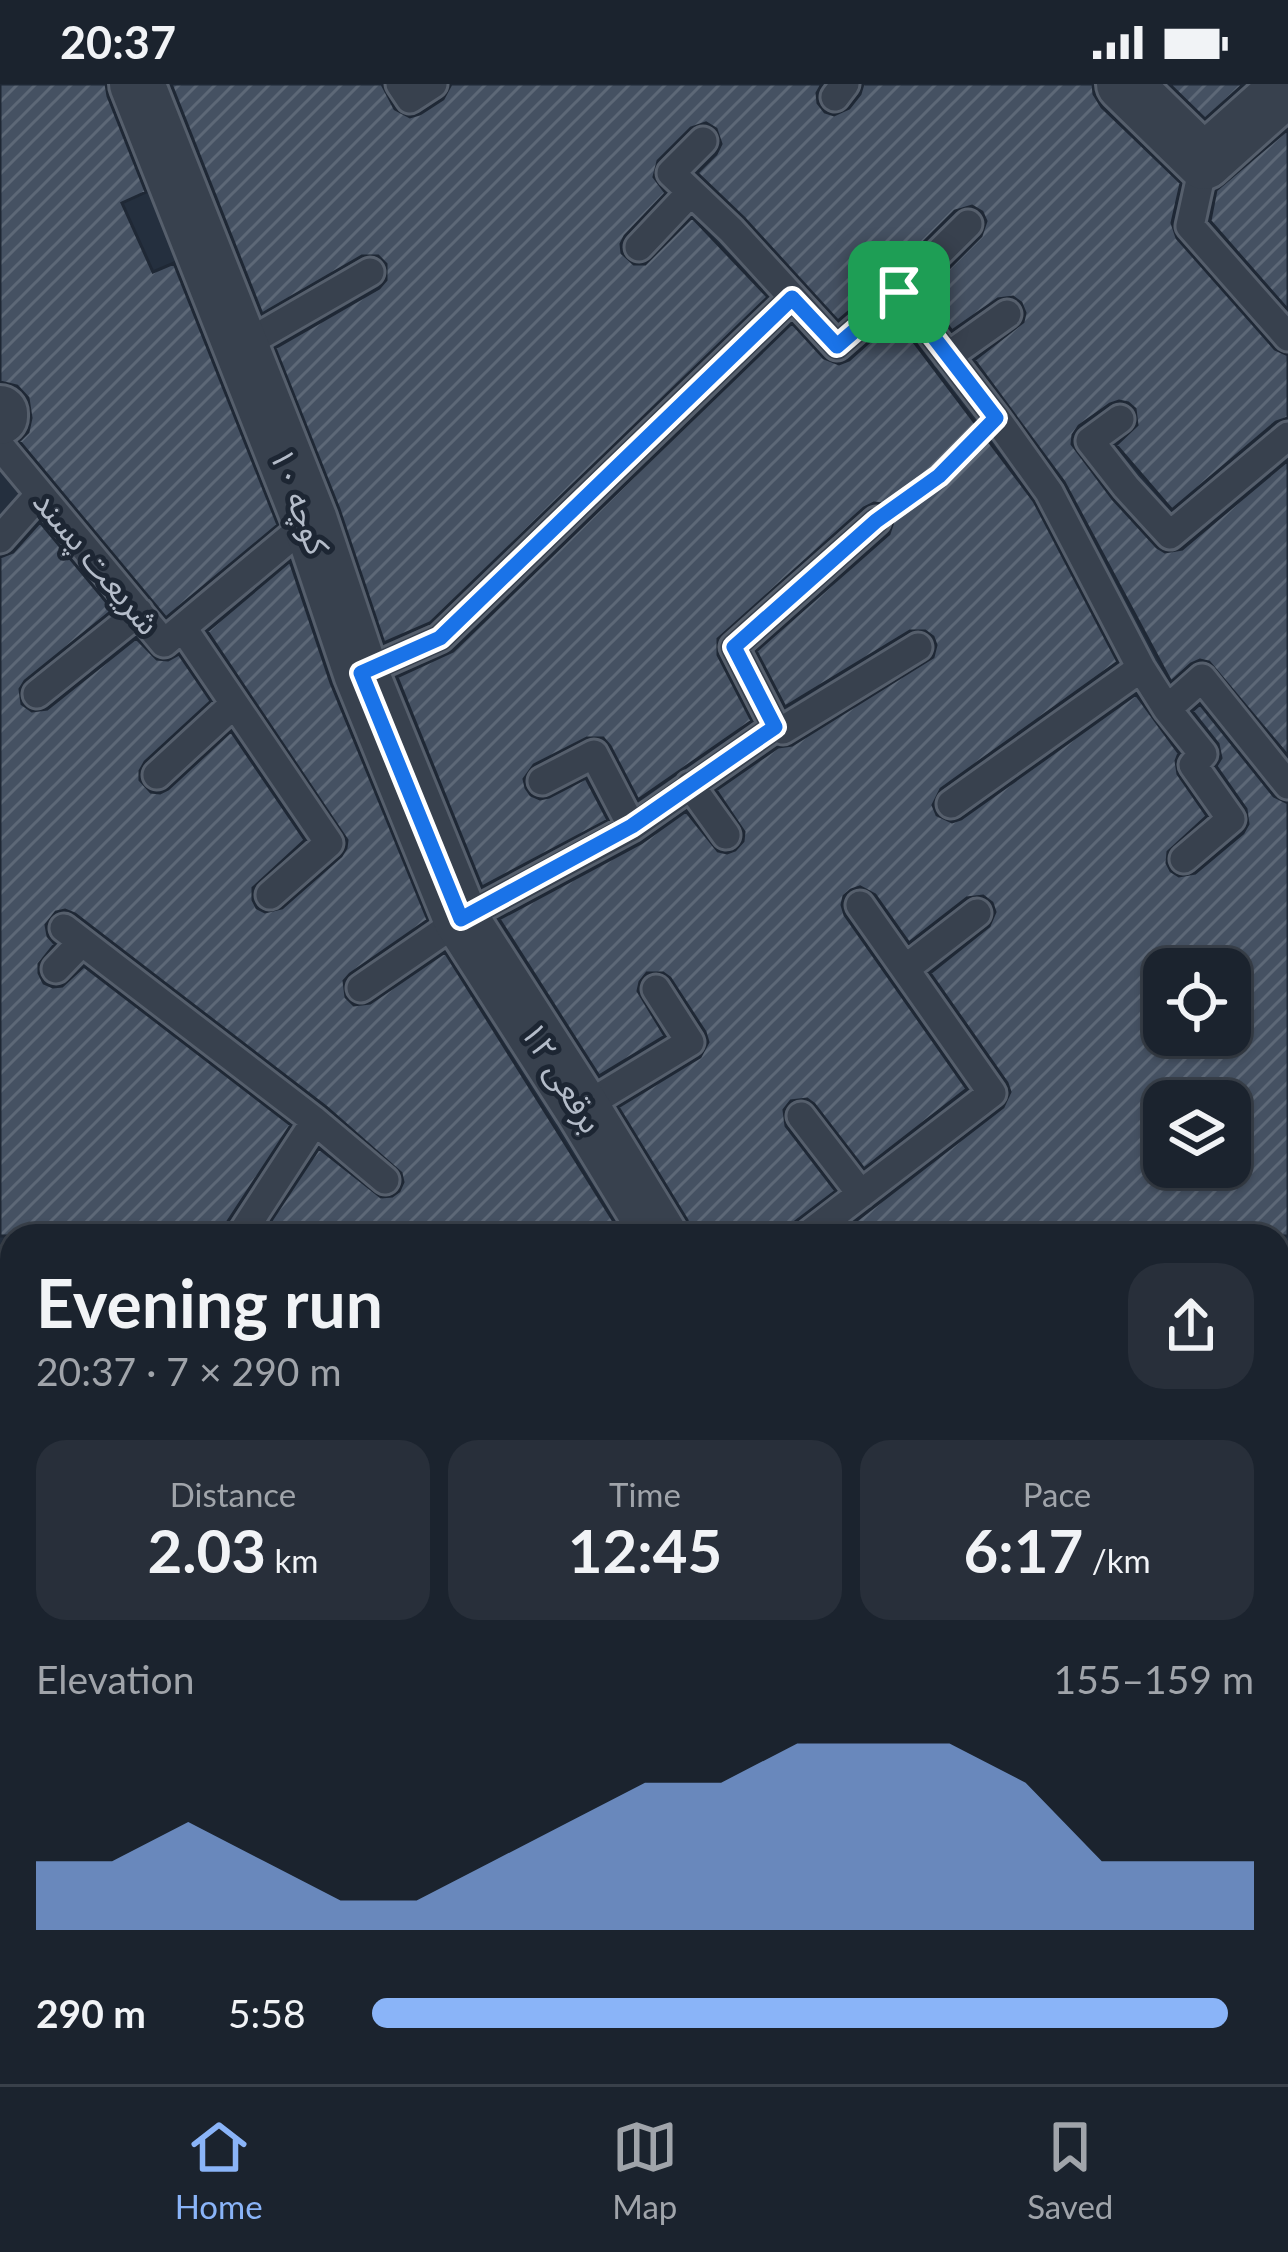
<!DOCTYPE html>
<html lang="en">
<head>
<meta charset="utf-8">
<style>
	body { margin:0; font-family:Lato,"Noto Sans Arabic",sans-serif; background:#282f3a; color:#f1f3f6; height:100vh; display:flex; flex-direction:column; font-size:45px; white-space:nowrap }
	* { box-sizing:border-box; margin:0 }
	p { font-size:39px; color:#a0a4aa }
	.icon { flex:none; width:66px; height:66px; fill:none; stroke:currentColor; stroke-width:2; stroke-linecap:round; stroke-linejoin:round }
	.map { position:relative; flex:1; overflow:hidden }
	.side { position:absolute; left:0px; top:1140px; width:1290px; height:861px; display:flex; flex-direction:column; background:#1b232e; border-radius:36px 36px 0 0; box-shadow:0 3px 9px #0004,0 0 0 3px #39404a }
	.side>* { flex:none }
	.tools { position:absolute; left:1143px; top:864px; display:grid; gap:24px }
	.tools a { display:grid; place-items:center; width:108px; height:108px; border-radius:24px; background:#1b232e; box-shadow:0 3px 9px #0004,0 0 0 3px #39404a; font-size:60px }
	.pin { position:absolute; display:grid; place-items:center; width:102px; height:102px; color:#fff; margin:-51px; border-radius:24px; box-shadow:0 6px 18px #0006 }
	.round { display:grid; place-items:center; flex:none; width:126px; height:126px; border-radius:36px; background:#282f3a }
	.headline { display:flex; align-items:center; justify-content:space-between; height:204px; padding:0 36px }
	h1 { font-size:66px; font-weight:700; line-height:90px }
	.stats { display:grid; grid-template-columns:repeat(3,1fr); gap:18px; height:204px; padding:12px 36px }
	.stats div { display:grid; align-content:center; border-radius:30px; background:#282f3a; text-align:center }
	.stats b { font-size:60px; font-weight:700 }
	.stats small { font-size:33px; font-weight:400 }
	.stats p { font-size:33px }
	.chart { height:336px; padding:24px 36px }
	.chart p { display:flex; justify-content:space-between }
	.chart svg { width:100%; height:216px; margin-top:12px; fill:#8ab4f8; opacity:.7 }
	ul { padding:0 36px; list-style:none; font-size:39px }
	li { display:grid; grid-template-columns:192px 144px 1fr; align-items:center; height:90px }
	li i { height:30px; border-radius:15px; background:#8ab4f8 }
	.status { display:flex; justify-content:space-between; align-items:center; height:84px; padding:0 60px; background:#1b232e; direction:ltr }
	.status svg { height:33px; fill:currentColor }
	.dock { display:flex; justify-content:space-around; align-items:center; height:168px; border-top:3px solid #39404a; background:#1b232e; font-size:33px; color:#a0a4aa }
	.dock a { display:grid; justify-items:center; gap:6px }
	.dock .current { color:#8ab4f8 }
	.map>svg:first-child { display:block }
	.building { fill:url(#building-hatch); stroke:#1f2835; stroke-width:3; fill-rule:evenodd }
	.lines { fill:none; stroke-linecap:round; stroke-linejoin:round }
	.service-casing { stroke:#565f6c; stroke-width:33 }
	.minor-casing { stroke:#565f6c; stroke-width:60 }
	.secondary-casing { stroke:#565f6c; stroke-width:72 }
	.path { stroke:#44595c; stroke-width:8; stroke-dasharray:9 9; stroke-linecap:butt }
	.service { stroke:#38414e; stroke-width:27 }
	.minor { stroke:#38414e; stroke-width:54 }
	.secondary { stroke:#465061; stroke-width:66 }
	.route-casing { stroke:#fff; stroke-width:24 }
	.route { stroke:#1a73e8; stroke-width:15 }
	.labels { text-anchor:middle; stroke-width:10; stroke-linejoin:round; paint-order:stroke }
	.street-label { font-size:33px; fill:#b4bcc9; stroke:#1d2633 }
</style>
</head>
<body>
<div class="status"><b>20:37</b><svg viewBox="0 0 49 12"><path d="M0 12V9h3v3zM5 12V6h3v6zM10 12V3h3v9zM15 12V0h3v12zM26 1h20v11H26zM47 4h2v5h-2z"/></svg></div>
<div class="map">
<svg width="1288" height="2000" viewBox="0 0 1288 2000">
	<defs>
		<pattern id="building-hatch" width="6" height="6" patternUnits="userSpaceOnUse" patternTransform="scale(3)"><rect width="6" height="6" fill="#455162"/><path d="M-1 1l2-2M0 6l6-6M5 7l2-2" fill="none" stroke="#5d6877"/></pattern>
	</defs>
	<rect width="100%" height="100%" fill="#242f3e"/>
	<!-- building -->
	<path class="building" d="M0,0h106l2,12 38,96 -24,11 31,69 21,-9 104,262 -112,93 -147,-177 9,-9 3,-14 -3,-20 -11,-12 -17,-4z
		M171,0h211l13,25 15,8 10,-3 23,-15 8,-15h371l-5,9 1,10 7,9 9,3 15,-7 11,-14 3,-10h230l1,10 8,13 79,76 -9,40 5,15 98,111 13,6v63l-12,4 -104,88 -56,-65 21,-20 -2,-16 -7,-6 -9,-2 -9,3 -31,22 -6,9 -1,9 41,55 44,48 8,5 17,-3 106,-89v296l-79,-94 -9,-2 -9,4 -20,18 -107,-200 -90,-122 49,-38 2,-9 -4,-10 -8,-6 -15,2 -46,32 -29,-37 58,-58 5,-15 -4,-9 -10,-6 -17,5 -68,68 -49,42 -94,-103 -47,-45 19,-19 5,-10 -5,-15 -10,-6 -15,5 -33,33 -4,16 12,16 -41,43 -4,8 1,9 12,11h11l47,-47 76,80 -338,326 -46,20 -45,-134 -64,-161 104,-60 7,-8v-16l-8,-8h-16l-100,58z
		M1169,0h75l-39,35z
		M1288,45v181l-78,-89 6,-31z
		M896,234l138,183 84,161 -177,127 -8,16 4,10 15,7 9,-3 175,-125 43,59 -3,8 2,13 29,42 -39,36 -1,11 4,8 8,5 16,-3 48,-40 5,-9 -2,-15 -30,-43 5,-8 -3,-14 -26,-33 8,-7 74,92 14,7v433h-452l167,-129 7,-15 -3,-9 -77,-110 59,-47 6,-14 -3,-9 -9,-7 -16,2 -58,45 -34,-48 -15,-8 -9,3 -7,6 -2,9 3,10 122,174 -103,80 -50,-65 -7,-5 -16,2 -7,9 2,16 50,65 -41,31 -7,14h-97l-4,-16 -69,-113 82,-50 8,-15 -3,-10 -35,-54 -7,-5h-16l-7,9 -2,9 27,45 -66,40 -100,-157 142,-76 45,-32 32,40 9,2 8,-3 8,-9 1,-9 -28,-42 62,-43 14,-2 141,-88 3,-12 -3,-8 -8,-6h-15l-125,76 -29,-56 133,-117 5,-15 -4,-9 -7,-6 -9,-1 -10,5 -146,131v16l34,66 -114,79 -28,-54 -7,-8h-16l-53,27 -10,14 2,9 5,7 9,4 9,-2 37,-19 22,42 -126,67 -85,-210 56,-26 339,-328 32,35 15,6 10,-4zM1164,885h66v66h-66zM1164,1017h66v66h-66z
		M40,438l73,88 -88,71 -5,8 2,15 10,7 15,-2 89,-71 21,21 11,1 11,-6 32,47 -66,61 -5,9v9l11,12 9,1 8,-4 63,-58 74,109 -52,48v12l4,8 8,4 17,-4 59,-52 5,-8 1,-8 -140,-209 83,-70 41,122 97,237 -78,54 -6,7 2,16 8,8 16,-2 75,-51 178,284h-362l58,-88 62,49 11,-1 7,-5 4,-9 -2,-9 -75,-66 -251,-193 -10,-4 -9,2 -10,13 2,11 7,8 -16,20v9l5,10 9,4 9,-1 22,-20 207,159 -66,101 -3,10h-222v-679l13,-5z"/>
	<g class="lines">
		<defs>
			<path id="service" d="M400,0l10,15 23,-15
				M835,13l10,-13
				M703,57l-32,32 60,57 106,116 62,-54 69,-68
				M1204,78l-14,64 98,111
				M639,163l52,-55
				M899,208l97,126 53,74 92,176 26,41 36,45 -10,11 38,54 -47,40
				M242,262l128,-74
				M948,272l59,-42
				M1120,335l-30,22 36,46 44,48 118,-99
				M0,362l164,197 146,-122
				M0,455l40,-45
				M183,544l146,215 -59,52
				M361,589l79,-35 352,-340
				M37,610l102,-82
				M1167,625l35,-31 86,107
				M775,643l-41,-80 142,-126
				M157,691l77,-71
				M542,697l52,-27 38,73
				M690,701l36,50
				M951,720l190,-136
				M860,821l45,64
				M64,844l251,193 70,59
				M56,885l25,-26
				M361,904l100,-69 171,-92 143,-100 8,3 135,-83
				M582,1024l108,-66 -34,-53
				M801,1032l60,78
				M240,1152l75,-115
				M806,1152l186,-143 -87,-124 72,-56
				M1278,1653l10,7
				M387,1989l18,11
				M50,2000l8,-11
				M289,2000l7,-11"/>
			<path id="minor" d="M137,0l173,437 51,152 100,246 121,189 78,128
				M1124,0l80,78 84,-75
				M0,329v4
				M0,1254l12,10
				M1124,1989l5,11"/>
			<path id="secondary" d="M1278,1357l10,-12
				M1278,1470l10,-11
				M694,2000l7,-11
				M785,2000l8,-11"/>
		</defs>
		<!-- service casing -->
		<use href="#service" class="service-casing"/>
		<!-- minor casing -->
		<use href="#minor" class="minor-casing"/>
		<!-- secondary casing -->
		<use href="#secondary" class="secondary-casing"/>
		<!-- path -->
		<path class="path" d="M901,419l38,-27 33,-33"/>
		<!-- service -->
		<use href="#service" class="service"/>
		<!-- minor -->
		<use href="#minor" class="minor"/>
		<!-- secondary -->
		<use href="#secondary" class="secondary"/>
	</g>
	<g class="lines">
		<defs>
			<path id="route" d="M899,208l97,126 -57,58 -63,45 -142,126 41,80 -143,99 -171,93 -100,-246 79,-35 352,-340 45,48z"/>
		</defs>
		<!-- route casing -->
		<use href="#route" class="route-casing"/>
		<!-- route -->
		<use href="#route" class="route"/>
	</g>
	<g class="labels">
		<!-- street labels -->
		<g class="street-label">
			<text transform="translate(300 417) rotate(69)" y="12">کوچه ۱۰</text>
			<text transform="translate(97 478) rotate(50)" y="12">شریعت پسند</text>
			<text transform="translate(562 993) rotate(58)" y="12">برقعی ۱۲</text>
		</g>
	</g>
</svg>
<div class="tools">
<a><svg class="icon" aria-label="locate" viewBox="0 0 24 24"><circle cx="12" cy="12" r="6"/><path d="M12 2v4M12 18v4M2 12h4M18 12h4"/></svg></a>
<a><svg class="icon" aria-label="layers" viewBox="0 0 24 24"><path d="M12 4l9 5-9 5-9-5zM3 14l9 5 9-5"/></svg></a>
</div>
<div class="pin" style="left:899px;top:208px;background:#1e9e55"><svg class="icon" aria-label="arrive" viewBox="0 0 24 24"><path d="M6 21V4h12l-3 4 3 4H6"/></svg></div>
<section class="side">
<div class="headline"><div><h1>Evening run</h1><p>20:37 · 7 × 290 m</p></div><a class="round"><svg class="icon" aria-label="share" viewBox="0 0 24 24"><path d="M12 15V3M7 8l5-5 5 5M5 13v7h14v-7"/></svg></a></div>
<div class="stats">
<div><p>Distance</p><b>2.03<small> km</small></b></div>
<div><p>Time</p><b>12:45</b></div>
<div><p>Pace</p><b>6:17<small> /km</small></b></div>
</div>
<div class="chart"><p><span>Elevation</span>155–159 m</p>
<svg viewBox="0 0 160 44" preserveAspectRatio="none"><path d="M0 44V30L10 30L20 22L30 30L40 38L50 38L60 30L70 22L80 14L90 14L100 6L110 6L120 6L130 14L140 30L150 30L160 30V44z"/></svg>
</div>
<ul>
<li><b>290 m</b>5:58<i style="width:97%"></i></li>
</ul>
</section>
</div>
<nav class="dock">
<a class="current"><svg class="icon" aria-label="home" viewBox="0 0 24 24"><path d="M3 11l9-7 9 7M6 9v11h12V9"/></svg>Home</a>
<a><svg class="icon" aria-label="map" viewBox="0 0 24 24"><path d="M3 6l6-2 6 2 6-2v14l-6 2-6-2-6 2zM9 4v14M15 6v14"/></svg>Map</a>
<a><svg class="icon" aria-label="saved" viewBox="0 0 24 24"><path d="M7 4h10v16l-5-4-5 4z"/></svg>Saved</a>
</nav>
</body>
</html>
